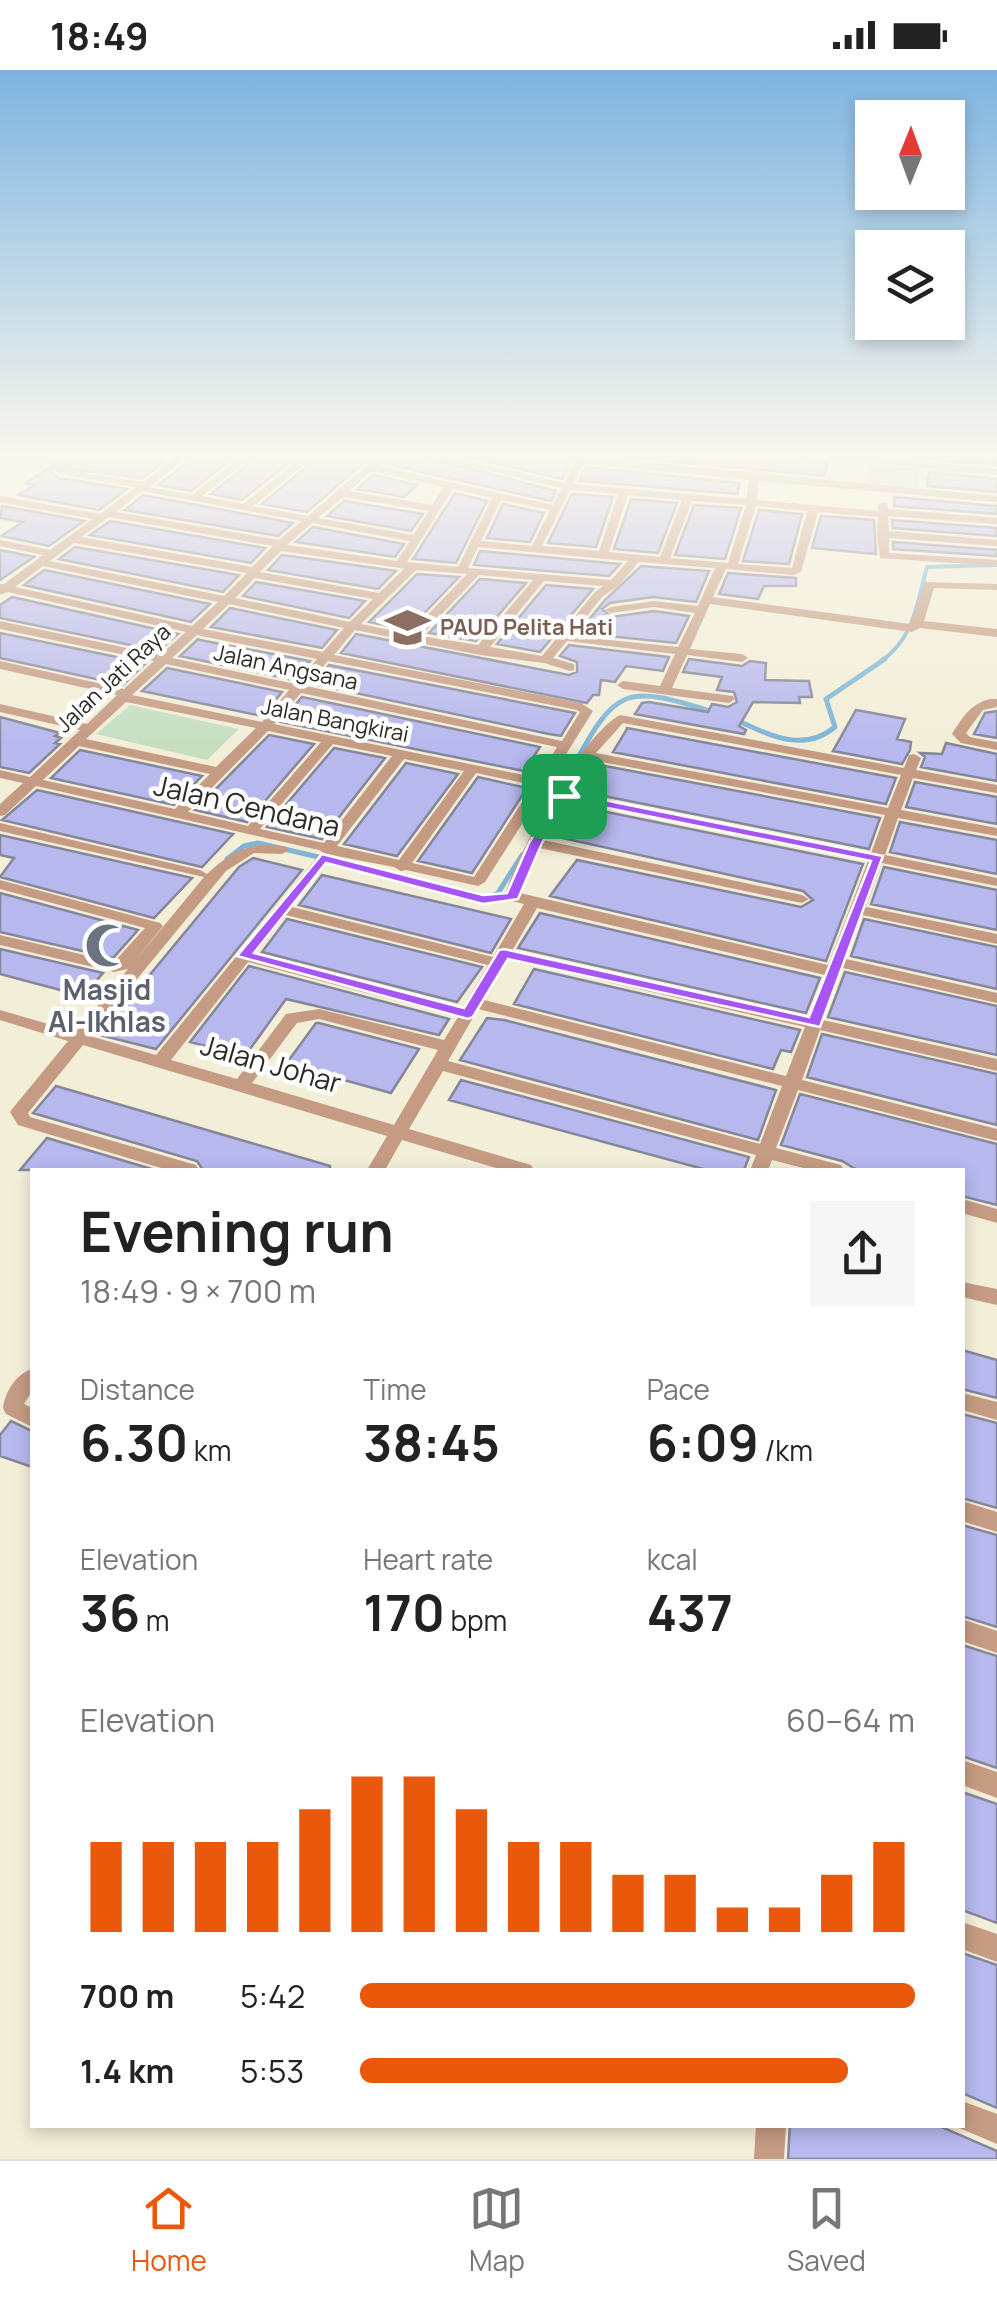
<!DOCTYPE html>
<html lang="en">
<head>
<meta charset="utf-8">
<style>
	body { margin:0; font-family:Manrope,sans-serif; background:#f6f6f6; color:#222; height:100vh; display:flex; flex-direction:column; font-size:38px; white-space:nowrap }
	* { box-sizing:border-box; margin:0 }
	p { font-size:32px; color:#767676 }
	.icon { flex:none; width:55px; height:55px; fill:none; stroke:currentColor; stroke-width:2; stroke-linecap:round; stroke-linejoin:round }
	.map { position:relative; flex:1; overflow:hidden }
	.drawer { position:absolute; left:30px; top:1098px; width:935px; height:960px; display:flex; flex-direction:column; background:#fff; border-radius:0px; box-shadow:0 5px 15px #0003 }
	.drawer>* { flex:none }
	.needle { width:65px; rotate:1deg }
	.buttons { position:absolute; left:855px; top:30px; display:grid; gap:20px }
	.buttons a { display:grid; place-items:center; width:110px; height:110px; border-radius:0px; background:#fff; box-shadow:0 5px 15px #0003; font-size:50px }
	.pin { position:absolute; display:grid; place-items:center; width:85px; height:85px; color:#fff; margin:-42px; border-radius:20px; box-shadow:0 5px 15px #0006 }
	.round { display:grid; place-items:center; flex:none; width:105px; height:105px; border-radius:0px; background:#f6f6f6 }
	.summary { display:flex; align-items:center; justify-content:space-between; height:170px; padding:0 50px }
	h1 { font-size:55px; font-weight:700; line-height:75px }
	.figures { display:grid; grid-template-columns:repeat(3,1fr); gap:15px; height:170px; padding:10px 50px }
	.figures div { display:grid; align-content:center }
	.figures b { font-size:50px; font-weight:700 }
	.figures small { font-size:28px; font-weight:400 }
	.figures p { font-size:28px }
	.chart { height:280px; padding:20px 50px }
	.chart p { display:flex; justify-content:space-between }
	.chart svg { width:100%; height:180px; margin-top:10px; stroke:#ea580c; stroke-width:6 }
	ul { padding:0 50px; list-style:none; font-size:32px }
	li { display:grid; grid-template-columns:160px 120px 1fr; align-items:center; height:75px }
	li i { height:25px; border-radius:12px; background:#ea580c }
	.status { display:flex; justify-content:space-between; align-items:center; height:70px; padding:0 50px; background:#fff; direction:ltr }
	.status svg { height:28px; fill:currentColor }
	.tabs { display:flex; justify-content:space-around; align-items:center; height:140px; border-top:2px solid #e0e0e0; background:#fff; font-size:28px; color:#767676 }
	.tabs a { display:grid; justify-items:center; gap:5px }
	.tabs .on { color:#ea580c }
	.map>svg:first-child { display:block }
	.green { fill:#c6dfc1 }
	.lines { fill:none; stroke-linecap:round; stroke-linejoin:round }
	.stream-far1 { stroke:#7eb5d7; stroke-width:4 }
	.stream { stroke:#7eb5d7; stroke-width:5 }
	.building { fill:#b7b8ee; stroke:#858699; stroke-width:2.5 }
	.street { fill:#c59b83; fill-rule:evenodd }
	.route { fill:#a855f7; stroke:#fff; stroke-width:2.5; fill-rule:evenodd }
	.labels { text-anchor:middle; stroke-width:9; stroke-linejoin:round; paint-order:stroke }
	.far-education-label { font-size:22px; font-weight:bold; fill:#785e54; stroke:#fff; text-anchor:start }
	.far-street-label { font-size:22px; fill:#2b2921; stroke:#fff }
	.street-label { font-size:28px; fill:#2b2921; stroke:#fff }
	.worship-label { font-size:28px; font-weight:bold; fill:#5b616d; stroke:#fff }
</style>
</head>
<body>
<div class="status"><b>18:49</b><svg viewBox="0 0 49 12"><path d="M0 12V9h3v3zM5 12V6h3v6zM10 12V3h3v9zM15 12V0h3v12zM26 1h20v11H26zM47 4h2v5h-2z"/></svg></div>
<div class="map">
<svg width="997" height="2089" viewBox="0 0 997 2089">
	<rect width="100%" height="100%" fill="#f3eed8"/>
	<!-- green -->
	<path class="green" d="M869,395l50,4 -1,18 -51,-4z
		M130,635l109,24 -32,31 -111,-26z"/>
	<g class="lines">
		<!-- stream-far1 -->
		<path class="stream-far1" d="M881,591c33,-22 36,-58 46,-94l70,-2"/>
		<!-- stream -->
		<path class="stream" d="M734,649c34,15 68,35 101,8l-9,-28 59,-40
			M573,697c43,-80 52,-83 140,-55
			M227,789l17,-13 14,-3 138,32
			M491,826l7,-3 24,-38"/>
	</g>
	<!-- building -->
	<path class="building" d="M72,382h66l28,9 -24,17 -89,-11 -2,5 8,6 68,11 -28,21 -81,-15 16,-10 -8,-2z
		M202,382h39l-50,39 -33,-6z
		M263,382h40l-61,48 -31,-6z
		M324,382h52l-69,60 -45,-8z
		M397,382h10l149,39 -5,10 -165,-37z
		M448,382h84l37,12 -7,15z
		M578,382h188l62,10 -4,14z
		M928,382l31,1 38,8v4l-69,-6z
		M586,397l154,16 -3,11 -158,-13z
		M928,402l69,7v13l-70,-6z
		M373,405l44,10 -13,12 -47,-8z
		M455,423l32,8 -31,62 -43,-4z
		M572,424l41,3 -17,50 -48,-4z
		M143,425l150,28 -15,13 -153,-26z
		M894,427l103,9v8l-103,-8z
		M631,429l46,4 -19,50 -44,-4z
		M344,431l79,13 -12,17 -84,-15z
		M503,434l41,9 -14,29 -43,-4z
		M694,435l47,3 -16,51 -50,-4z
		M2,436l82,15 -35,25 -48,-10 22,-14 -23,-4z
		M759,440l43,4 -13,50 -46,-3z
		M821,446l53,4 2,34 -64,-6z
		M892,450l105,8v4l-1,4 -103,-8z
		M110,451l155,27 -14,15 -161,-28z
		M313,457l91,17 -9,13 -99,-15z
		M893,472l104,8v6l-104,-7z
		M75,477l164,28 -16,17 -164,-33z
		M0,480l34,7 -34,23z
		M480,481l140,13 -11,12 -135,-11z
		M282,485l114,16 -18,18 -110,-19z
		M641,496l68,5 -13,31 -43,-5 -43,6 -8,6 10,8 42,-6 35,5 -13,27 -98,-10 27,-33z
		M44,500l166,34 -19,18 -167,-37z
		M728,503l68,5v8h-32l-6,13 -39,-5z
		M417,504l42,3 -51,53 -39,-8z
		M480,509l46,4 -50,58 -47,-8z
		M256,512l109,19 -16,17 -106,-22z
		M546,515l47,4 -53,63 -43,-8z
		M12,527l166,37 -19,17 -159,-33v-13z
		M230,538l107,22 -15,18 -111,-21z
		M0,563l146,30 -23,22 -123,-27z
		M356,564l213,41 8,-3v-10l-17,-6 9,-11 100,12 -6,14 -37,-5 -11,16 -14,-2 -2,15h-6l-6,8 -246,-50z
		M198,569l2,1 110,21 -16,19 -114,-24z
		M689,589l53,7 8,-5 16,2 -1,17 44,1 3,16h-13l1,6 -47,-1 -14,24 7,4 -2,4 -109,-20 7,-11 7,-1 59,10 4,-8 16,3 9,-5 -3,-10 -17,-2 5,-13 -39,-5z
		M329,595l246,48 -14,23 -12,-2 -236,-50z
		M167,598l115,24 -20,24 -120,-25z
		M302,627l238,50 -16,24 -243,-49z
		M856,640l49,9 -8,20 14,3 -1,8 -8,14 -69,-13z
		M997,641v27l-23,-4 11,-21z
		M0,647l60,16 -5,3 6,2 -6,5 5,1 -31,29 -29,-6z
		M627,659v-1l269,50 -10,26 -273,-52z
		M269,665l45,9 -67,78 -52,-12z
		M946,673l51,11v27l-76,-14 4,-10 -5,-4 22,1z
		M334,678l51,10 -63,81 -55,-12z
		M80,680l122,26 -28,29 -123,-27z
		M406,693l52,11 -61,82 -53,-12z
		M605,696l275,52 -11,31 -280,-56z
		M478,707l49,11 -55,85 -54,-12z
		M915,712l82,15v27l-91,-17z
		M37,720l196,44 -31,33 -200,-47z
		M572,735l291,59 -37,97 -276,-65 27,-36 224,47 12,-7 -10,-9 -250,-55z
		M900,752l97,18v34l-107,-22z
		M0,765l192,43 -38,40 -154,-41 14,-19 -14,-3z
		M253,788l49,12 -146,179 -56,-14 139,-168z
		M884,797l113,23v40l-126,-26z
		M322,805l26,6 163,38 -20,34 -192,-48z
		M0,823l138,37 -25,28 -113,-26z
		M540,843l280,65 -14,35 -288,-65z
		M287,849l195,48 -25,35 -195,-50z
		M864,849l133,28v42l-146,-33z
		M0,879l103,24 -20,23 -83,-22z
		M249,896l200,53 -10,16 -153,-36 -41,57 -55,-14z
		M534,899l266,61 -9,22 -10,-2 -8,19 -259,-65z
		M845,902l152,34v49l-169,-38z
		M487,948l17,2 272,70 -18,50 -298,-80z
		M316,953h3l100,26 -28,44 -105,-29z
		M822,964l175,40v51l-190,-48z
		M461,1010l288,77 -5,13h-37l-258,-70z
		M56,1016l274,80v4h-127l-6,-9 -164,-48z
		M800,1024l197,50v61l-35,-9v-26h-105l-15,-9 -61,-16z
		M47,1068l108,32h-135z
		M962,1280l35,10v38l-35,-9z
		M962,1344l35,9v85l-35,-10z
		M11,1351l21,10v36l-32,-11v-21z
		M962,1455l35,10v92l-35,-11z
		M962,1575l35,11v112l-35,-12z
		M962,1722l35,12v119l-35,-13z
		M962,1883l35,12v143l-35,-15z
		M790,2055h147l60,26v8h-209z"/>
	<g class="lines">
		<!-- street -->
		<path class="street" d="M149,382h45l-45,35 43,8 55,-43h12l-57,44 41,8 66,-52h11l-67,54 55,10 74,-64h11l-15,14 175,39 8,-17 -150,-36h19l134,31 11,-21 -40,-10 462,44v6l-238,-21 -2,19 121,11v-6l5,-3 4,1 1,6 109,9v6l-109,-8 1,15 108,9v6l-108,-8v15l108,7v6l-117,-8 -3,-24 1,-17 -60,-5 -17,60 -8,3 -67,-6 -13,28 197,27 15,-42 72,2v6l-63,-2 -10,33 73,8v8l-77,-9 -8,4 -202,-28 -20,45 52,5 6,4 -6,4 -55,-7 -15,33 61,8 2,3 -6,4 -106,-14 -6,-4 6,-4 37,5 15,-32 -108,-13 -14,17 21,6v6l-4,1 -26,-8 -64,-8 -125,-25 -21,25 247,48 12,8 -43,69 9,5 -7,4 -7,-1 -60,94 -7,4 -72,-16 -5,1 -7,-4 -68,-13 -7,-4 -283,-64 -31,29 -5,1v-12l23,-21 -23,-5v-8l30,7 50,-47 -80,-18v-8l87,20 30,-29 -117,-26v-8l124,28 30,-28 -154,-32v-8l160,34 26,-23 -178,-40 -8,3v-11h4l39,-29 -43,-9v-6l50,10 43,-31 -93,-17v-6l100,18 36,-27 -76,-13 -5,-3 1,-2 87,13 31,-23zM584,393l165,17 -3,19 -173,-15zM372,401l72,16 -12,18 -83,-14zM453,419l39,9 -34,69 -51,-5zM570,420l48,4 -19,57 -57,-5zM142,421l160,30 -23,19 -163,-28zM628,425l54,5 -22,57 -51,-5zM343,427l86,14 -16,24 -95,-17zM501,430l49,10 -18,36 -51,-5zM692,431l54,4 -18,58 -58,-5zM756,436l51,5 -15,57 -54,-4zM109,447l164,29 -21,21 -171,-30zM312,453l98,18 -13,20 -110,-16zM74,473l173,30 -23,23 -174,-35zM478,477l150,14 -17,19 -143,-12zM281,481l119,17 4,1 -25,24 -119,-21zM639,492l76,6 -17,38 -44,-5 -43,6 -6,3 6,3 43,-6 41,6 -17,34 -107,-11 31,-39 16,-11zM43,496l175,36 -26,24 -177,-39zM416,500l51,4 -58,60 -48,-10zM479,505l54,5 -55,65 -57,-9zM255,508l118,21 -23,23 -115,-24zM544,511l59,5 -9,7 -52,63 -52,-9zM229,534l115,24 -21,24 -120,-23zM197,565l4,1 116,23 -22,25 -123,-26zM328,591l249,49 3,2 -18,29 -256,-55zM166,594l123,26 -27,32 -130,-27zM301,623l256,54 -19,31 -264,-54zM126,632l130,26 -40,39 -130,-28zM268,661l53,11 -73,84 -60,-14zM333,674l59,12 -68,87 -64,-14zM79,676l131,28 -35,35 -132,-29zM404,689l60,12 -65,89 -62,-14zM476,703l57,12 -59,92 -62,-14z
			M770,382h41l186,17v6z
			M962,382h35v5z
			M990,629h7v8l-14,3 -17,23 4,4 27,5v8l-36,-7 -9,-9c11,-17 18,-30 38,-35z
			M620,645l284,53 5,-13 5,-1 7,4 -5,12 81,15v8l-84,-15 -12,32 96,18v8l-99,-18 -13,37 112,23v8l-115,-23 -16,44 131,27v10l-135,-29 -16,44 151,34v10l-154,-35 -20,52 174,39v12l-177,-41 -18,50 195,49v12l-199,-51 -22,58 65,17 3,5h-33l-39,-10 -4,10h-18l6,-15 -313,-84 -34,58 122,36 3,5h-31l-101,-30 -17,30h-18l20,-34 -304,-91 -55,68 2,4 166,48 3,5h-31l-150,-45 -8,-13 3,-4 55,-67 -68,-21v-10l76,22 52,-63 -14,3 -114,-27v-10l114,27 31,-34 -145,-39v-9l160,43 3,3 -28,35 69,-84 -204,-46v-8l200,47 7,4c25,-24 46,-34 80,-27l2,3 -7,4 -28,-1 -28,18 -136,165 66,19 162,-199 5,-1 7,4 -38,48 201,50 31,-53 -12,-3 -29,2 -98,-24 -2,-3 7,-4 93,23 23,-3c12,-41 77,-158 114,-177zM623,653l278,52 -13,33 -292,-55zM591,690l294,55 -14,38 -301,-60zM565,730l303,61 -40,104 -308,-72 19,-45 263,55 7,-4 -7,-4 -259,-55zM537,838l288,67 -17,42 -296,-66zM286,845l202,50 -25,42 -208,-53zM507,889l298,68 -19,49 -302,-76zM248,892l210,55 -14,23 -125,-31 -33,5 -49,65 -66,-19zM478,939l304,77 -22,58 -312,-83zM319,949l119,31 -44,75 -142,-42 45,-60z
			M962,1129l35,10v14l-35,-10z
			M962,1212l35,7v16l-35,-8z
			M32,1299v22l-8,13 8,4v19l-26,-13 -3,-6c2,-16 13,-34 29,-39z
			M962,1323l35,9v18l-35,-10z
			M962,1431l35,11v20l-35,-11z
			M962,1549l35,12v22l-35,-12z
			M962,1690l35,12v26l-35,-13z
			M962,1852l35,12v28l-35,-13z
			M962,2031l35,13v30l-45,-19h10z
			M756,2055h30l-2,34h-30z"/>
	</g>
	<!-- sky -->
	<linearGradient id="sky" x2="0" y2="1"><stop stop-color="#7db4e1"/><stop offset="0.57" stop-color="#faf7ed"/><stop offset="1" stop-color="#faf7ed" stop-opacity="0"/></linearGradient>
	<rect width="997" height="675" fill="url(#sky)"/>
	<!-- route -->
	<path class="route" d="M564,722l319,64 -63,171 -312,-68 -35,58 -5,2 -231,-63 85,-102 161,41 24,-2 22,-50 29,-47zM568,730l303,61 -62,156 -305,-68 -5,1 -35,58 -210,-55 72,-90 157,41 35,-5 24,-56z"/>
	<!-- icons -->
	<defs>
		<symbol id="school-bare" viewBox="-9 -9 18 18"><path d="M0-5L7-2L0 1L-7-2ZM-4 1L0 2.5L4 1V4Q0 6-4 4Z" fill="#8d6e63" stroke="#fff" stroke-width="2.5" paint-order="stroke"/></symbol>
		<symbol id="mosque-bare" viewBox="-9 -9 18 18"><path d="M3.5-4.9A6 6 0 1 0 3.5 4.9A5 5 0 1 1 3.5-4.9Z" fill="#6b7280" stroke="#fff" stroke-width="2.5" paint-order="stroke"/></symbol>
	</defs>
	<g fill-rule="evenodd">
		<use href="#school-bare" x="376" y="526" width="63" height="63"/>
		<use href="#mosque-bare" x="76" y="844" width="63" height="63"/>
	</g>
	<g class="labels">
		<!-- far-education labels -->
		<g class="far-education-label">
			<text x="440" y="565">PAUD Pelita Hati</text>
		</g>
		<!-- far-street labels -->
		<g class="far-street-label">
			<text transform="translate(286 597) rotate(12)" y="8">Jalan Angsana</text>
			<text transform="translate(113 608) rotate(-43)" y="8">Jalan Jati Raya</text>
			<text transform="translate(335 650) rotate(11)" y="8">Jalan Bangkirai</text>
		</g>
		<!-- street labels -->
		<g class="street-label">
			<text transform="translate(247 736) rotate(13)" y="10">Jalan Cendana</text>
			<text transform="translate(271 994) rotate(16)" y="10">Jalan Johar</text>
		</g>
		<!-- worship labels -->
		<g class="worship-label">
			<text x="107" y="930">Masjid<tspan x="107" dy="32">Al-Ikhlas</tspan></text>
		</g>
	</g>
</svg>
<div class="buttons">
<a><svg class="needle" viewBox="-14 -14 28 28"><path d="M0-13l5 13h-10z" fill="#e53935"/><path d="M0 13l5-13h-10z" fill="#767676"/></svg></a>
<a><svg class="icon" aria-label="layers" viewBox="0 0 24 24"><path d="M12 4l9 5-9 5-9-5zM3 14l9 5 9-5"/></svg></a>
</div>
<div class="pin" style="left:564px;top:726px;background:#1e9e55"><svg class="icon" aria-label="arrive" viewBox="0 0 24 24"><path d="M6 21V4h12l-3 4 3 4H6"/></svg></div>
<section class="drawer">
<div class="summary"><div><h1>Evening run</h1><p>18:49 · 9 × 700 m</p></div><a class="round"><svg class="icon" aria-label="share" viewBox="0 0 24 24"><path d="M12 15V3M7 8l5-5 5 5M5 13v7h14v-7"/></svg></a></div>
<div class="figures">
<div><p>Distance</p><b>6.30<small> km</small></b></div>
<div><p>Time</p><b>38:45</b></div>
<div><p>Pace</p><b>6:09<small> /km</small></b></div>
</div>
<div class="figures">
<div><p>Elevation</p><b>36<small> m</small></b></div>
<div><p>Heart rate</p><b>170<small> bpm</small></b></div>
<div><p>kcal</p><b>437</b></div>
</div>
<div class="chart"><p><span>Elevation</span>60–64 m</p>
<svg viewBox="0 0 160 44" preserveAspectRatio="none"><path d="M5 44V22M15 44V22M25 44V22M35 44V22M45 44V14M55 44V6M65 44V6M75 44V14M85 44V22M95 44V22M105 44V30M115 44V30M125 44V38M135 44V38M145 44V30M155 44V22"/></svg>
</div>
<ul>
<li><b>700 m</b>5:42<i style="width:100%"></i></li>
<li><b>1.4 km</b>5:53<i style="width:88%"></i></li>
</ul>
</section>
</div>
<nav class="tabs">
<a class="on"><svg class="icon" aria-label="home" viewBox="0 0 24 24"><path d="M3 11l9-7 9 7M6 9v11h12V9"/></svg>Home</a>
<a><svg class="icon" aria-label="map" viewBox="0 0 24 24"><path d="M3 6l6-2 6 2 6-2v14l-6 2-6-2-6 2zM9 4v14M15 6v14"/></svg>Map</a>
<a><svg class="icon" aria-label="saved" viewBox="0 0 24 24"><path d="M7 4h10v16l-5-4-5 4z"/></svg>Saved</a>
</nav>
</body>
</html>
